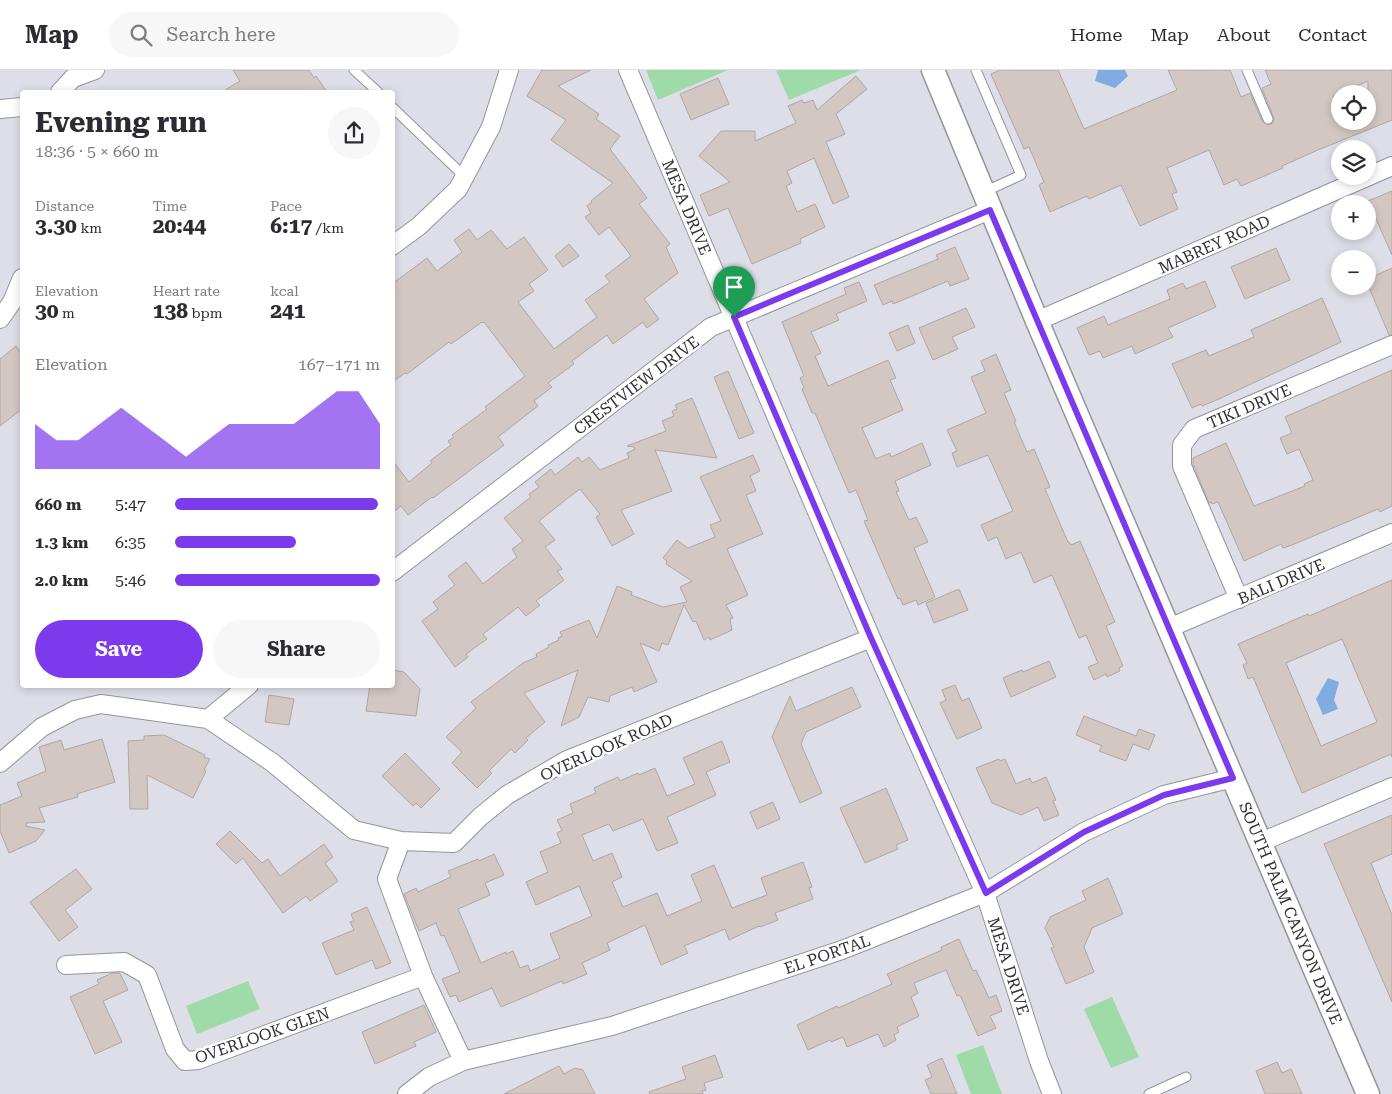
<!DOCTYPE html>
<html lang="en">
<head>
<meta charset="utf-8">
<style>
	body { margin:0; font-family:"Roboto Serif",serif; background:#f7f7f7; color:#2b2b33; height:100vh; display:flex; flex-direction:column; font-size:19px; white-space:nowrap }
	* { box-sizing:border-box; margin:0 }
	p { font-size:16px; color:#7c7c81 }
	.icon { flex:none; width:28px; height:28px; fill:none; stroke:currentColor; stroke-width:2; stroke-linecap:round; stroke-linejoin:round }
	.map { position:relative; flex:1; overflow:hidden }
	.panel { position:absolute; left:20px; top:20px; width:375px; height:598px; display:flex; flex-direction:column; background:#fff; border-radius:5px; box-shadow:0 2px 8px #0003 }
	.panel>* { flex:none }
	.tools { position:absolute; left:1331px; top:15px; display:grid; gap:10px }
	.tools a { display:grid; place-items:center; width:45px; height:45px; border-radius:50%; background:#fff; box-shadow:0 2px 8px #0003; font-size:25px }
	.pin { position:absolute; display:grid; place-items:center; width:42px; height:42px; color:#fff; margin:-51px -21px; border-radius:50% 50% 50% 0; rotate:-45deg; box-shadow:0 0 5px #0007 }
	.pin .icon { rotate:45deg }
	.round { display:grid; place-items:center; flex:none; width:52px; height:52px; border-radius:26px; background:#f7f7f7 }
	.overview { display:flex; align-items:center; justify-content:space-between; height:85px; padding:0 15px }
	h1 { font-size:28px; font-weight:700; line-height:38px }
	.stats { display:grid; grid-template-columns:repeat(3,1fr); gap:8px; height:85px; padding:5px 15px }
	.stats div { display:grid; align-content:center }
	.stats b { font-size:21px; font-weight:700 }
	.stats small { font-size:14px; font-weight:400 }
	.stats p { font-size:14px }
	.chart { height:140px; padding:10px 15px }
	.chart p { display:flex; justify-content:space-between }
	.chart svg { width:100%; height:90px; margin-top:5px; fill:#7c3aed; opacity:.7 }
	.action { display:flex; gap:10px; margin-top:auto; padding:10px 15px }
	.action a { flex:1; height:58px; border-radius:30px; background:#7c3aed; color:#fff; font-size:20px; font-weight:700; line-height:58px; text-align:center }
	.action a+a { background:#f7f7f7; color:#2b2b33 }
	ul { padding:0 15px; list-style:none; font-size:16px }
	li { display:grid; grid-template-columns:80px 60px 1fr; align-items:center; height:38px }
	li i { height:12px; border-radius:6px; background:#7c3aed }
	header { display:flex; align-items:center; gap:30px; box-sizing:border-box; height:70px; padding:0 25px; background:#fff; border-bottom:1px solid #e1e1e2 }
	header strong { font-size:24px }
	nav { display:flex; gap:28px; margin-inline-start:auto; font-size:18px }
	.search { width:350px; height:45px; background:#f7f7f7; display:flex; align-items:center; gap:12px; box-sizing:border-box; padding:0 18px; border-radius:28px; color:#7c7c81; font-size:19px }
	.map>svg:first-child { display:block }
	.green { fill:#9fdaa9 }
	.water { fill:#80ace2 }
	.building { fill:#d2c7c3; stroke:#b0a6a2; fill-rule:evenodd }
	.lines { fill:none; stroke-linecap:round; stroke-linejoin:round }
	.service-casing { stroke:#94949d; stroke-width:11 }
	.minor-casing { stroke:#94949d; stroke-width:20 }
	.tertiary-casing { stroke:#94949d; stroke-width:25 }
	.service { stroke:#fff; stroke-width:9 }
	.minor { stroke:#fff; stroke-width:18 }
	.tertiary { stroke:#fff; stroke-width:22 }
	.route-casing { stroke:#fff; stroke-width:10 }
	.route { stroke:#7c3aed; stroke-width:6 }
	.labels { text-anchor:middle; stroke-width:5; stroke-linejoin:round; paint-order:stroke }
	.street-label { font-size:16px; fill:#303034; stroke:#fff }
</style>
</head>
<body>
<header>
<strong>Map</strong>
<div class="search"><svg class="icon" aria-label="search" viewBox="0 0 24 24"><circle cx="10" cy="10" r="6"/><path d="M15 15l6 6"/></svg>Search here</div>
<nav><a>Home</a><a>Map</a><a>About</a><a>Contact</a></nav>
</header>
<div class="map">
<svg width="1392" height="1024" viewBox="0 0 1392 1024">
	<rect width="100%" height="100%" fill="#dedee8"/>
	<!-- green -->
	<path class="green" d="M646,0h82l-70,30z
		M776,0h85l-72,30z
		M248,911l12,28 -63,25 -11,-28z
		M1112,927l27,60 -28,11 -27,-59z
		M983,975l19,49h-31l-15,-39z"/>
	<!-- water -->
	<path class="water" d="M1098,0h27l3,6 -13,12 -20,-7z
		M1328,608l11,4 -5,18 4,9 -15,6 -7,-16z"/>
	<!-- building -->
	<path class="building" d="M233,0h76l5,8 2,-2 11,16h-105l18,-11z
		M542,0h49l-33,16 41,28 -3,5 24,17 -10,13 37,49 -8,6 31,40 -4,3 12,26 -34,26 15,20 -12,9 -4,-6 -30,22 -6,-9 -35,26 2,3 -26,19 4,4 -18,14 4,5 -40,31 6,8 -71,53 -1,-1 -24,18 -7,-9 -9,7v-53l17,22 23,-19 -2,-2 21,-16 -3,-4 6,-4 -2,-2 35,-26 -2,-2 40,-31 -41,-54 -1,1 -1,-1 -31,22 -2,-2 -42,32 -2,-1 -13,9v-98l35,-26 10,13 25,-19 -8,-12 15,-11 8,11 14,-10 16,19 17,-12 24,33 -19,14 5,7 -16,11 36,47 43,-32 -12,-17 25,-18 -5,-6 26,-20 -22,-29 -10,8 -14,-18 6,-4 -4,-7 5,-4 -1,-1 22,-18 -62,-43 15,-20 -39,-24z
		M1000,0h58l26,59 93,-39 -9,-20h62l11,27 9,-4 12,28 6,4 5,-2 1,-4 -12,-31 9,-4 -6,-14h127v50l-74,30 -36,16 1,2 -42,18 -4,-7 -13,6 -15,-35 -42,18 10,24 -5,2 6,15 -38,17 -19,-41 -32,14 -2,-3 -37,16 -11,-27 5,-3 -15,-35 -5,2 -33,-75zM1368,11v40h-28v-9l-7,-16z
		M856,6l11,13 -31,25 9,20 -19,8 23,55 -16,7 -19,-46 -27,13 5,12 -6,3 11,26 18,-8 10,23 -25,12 1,4 -49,21 -24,-56 -19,8 -9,-21 30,-13 -31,-26 22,-25h34v10l41,-18 -8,-17 14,-6 2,3 9,-3 4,10z
		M718,8l11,26 -38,16 -11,-26z
		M1392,121v64l-24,-54z
		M569,174l10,12 -16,11 -8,-11z
		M955,177l14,32 -19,7 -2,-5 -55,23 -1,-3 -9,4 -9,-20 64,-26 -2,-4z
		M1276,178l14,32 -45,19 -14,-32z
		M1392,198v67h-3l-21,-50v-6z
		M1205,211l11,26 -48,21 5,9 -38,17 -3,-8 -29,12 -3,-7 -11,4 -12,-27 27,-12 4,9 62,-26 -3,-9 16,-7 3,6z
		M859,212l8,19 -31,13 3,6 -28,12 10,21 -6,3 13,30 60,-26 8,18 -6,2 13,30 -41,18 14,31 14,-6 1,4 31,-14 9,22 -36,16 4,10 -3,1 13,28 7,-3 12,25 -14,6 21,49 -17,8 -2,-5 -13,5 -3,-7 -2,1 -34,-78 4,-1 -12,-30 -7,3 -34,-80h-3l-10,-24 2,-1 -4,-10 4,-2 -22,-54 64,-28 -2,-6z
		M1322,228l19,44 -122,57 -17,7 -1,-2 -9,4 -20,-44 34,-14 3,6 45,-19 -3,-7z
		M966,238l9,19 -23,10 6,12 -25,11 -14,-32z
		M908,255l7,18 -18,8 -8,-18z
		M16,276l6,9v54l-22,17v-67z
		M996,284l15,36 -7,3 12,28 -2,1 13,30 7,-3 16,38 -5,2 23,53h1l2,3 9,-4 35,81 -9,4 17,40 -4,2 1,3 -13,6 -1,-3 -12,6 -6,-13 10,-4 -12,-28 -7,3 -27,-63 -18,8 -13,-31 -15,7 -9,-22 -9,4 -7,-16 32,-14 -25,-56 -31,12 -5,-14 5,-2 -10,-21 39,-17 -15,-36 14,-6 -4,-10z
		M1392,300v136l-12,6 -2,-3 -86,36 -9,3 -2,-4 -37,17 -26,-59 -6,2 -1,-2 -2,1 -16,-39v-6l33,-15 28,63 51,-20 -1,-2 9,-4 -14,-31 -12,5 -7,-16 12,-5 -7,-16z
		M728,301l26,62 -15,6 -25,-62z
		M692,328l25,60 -62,-8 17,41 -51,19 13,24 -22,12 -16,-29 4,-3 -20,-25 -12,9 -29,23 16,19 -10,7 17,22 -5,2 7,9 -28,21 4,4 -14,11 -8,-9 -35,27 4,5 -21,15 2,3 -13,10 -33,-46 16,-12 -5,-7 22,-17 -7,-9 18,-14 17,22 34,-27 -5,-8 11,-8 -19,-23 27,-21 -2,-3 10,-7 -4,-5 16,-13 4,6 23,-18 4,5 7,-5 11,13 29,-12 -2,-5 8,-4 -1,-2 -7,-1 39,-15 -4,-10 12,-5 -2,-5 5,-2 -2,-4z
		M753,385l7,16 -10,5 6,15 -10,4 17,39 -36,15 21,46 -22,10 7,13 -3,1 2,11 -22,10 -1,-3 -5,3 -8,-19 -3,1 -9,-17 -16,40 -6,-2 -3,8 -19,-8 17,39 -23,10 -2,-5 -22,9 -1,6 -21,-5 -9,20 -18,9 17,-56 -54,23 21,29 -19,16 2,2 -13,13 -4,-4 -22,22 3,2 -15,15 -25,-25 10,-11 -16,-15 30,-29 -5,-6 52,-39 14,-6 -1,-3 13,-7 -1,-2 11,-5 -1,-2 4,-2 -2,-4 29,-12 8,18 20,-52 15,6 -1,3 32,12 24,-5 -7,-15 12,-6 -26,-17 1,-3 -4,-3 14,-18 11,8 27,-11 -5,-12 11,-4 -21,-44z
		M1392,510v177l-1,-3 -89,39 -49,-116 -5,2 -5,-14 4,-2 -9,-19 70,-30 1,2zM1342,569l35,83 -56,24 -35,-83z
		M959,519l9,21 -34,13 -8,-20z
		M1049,591l7,16 -45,20 -8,-19 19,-8 1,2z
		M392,600l12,2 16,17 -4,27 -50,-5 4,-26h22z
		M955,615l7,16 7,-3 13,30 -25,11 -17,-36 6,-3 -4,-10z
		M852,617l9,20 -55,25 -5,12 21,49 -22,10 -28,-66 18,-41 6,15z
		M269,625l25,4 -5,26 -24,-3z
		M1084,646l52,20 3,-7 16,6 -6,15 -16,-6 -7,17 -27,-10 3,-5 -26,-11z
		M164,665l41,20 -1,2 6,2 -6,11 2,1 -13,27 -46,-23 1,34h-18l-2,-68 16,-1v-4z
		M102,669l13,43 -38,12 1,3 -39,11 6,14 -19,1v3l19,4 -9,11 -27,12 -9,-22v-26l22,-9 -5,-13 29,-12 -7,-24 22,-7 3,10z
		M722,671l8,21 -24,10 10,23 -49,22 11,26 -21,8 -14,-32 -30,12 -4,-7 -27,11 11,26 19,-8 10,24 -10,5 11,25 34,-14 10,23 35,-15 -11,-26 23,-10 18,43 35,-13 -6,-17 42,-16 9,25 -3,1 4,11 -38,14 3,7 -18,7 -1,-1 -30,14 -4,-11 -41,17 4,7 -27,12 -16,-40 -38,18 3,7 -28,13 5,11 -24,10 -1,-3 -61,26 -9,-19 -33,14 -3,-7 -6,2 -8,-18 18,-7 -16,-37 -3,1 -5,-13 -17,8 -15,-37 12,-6 2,4 33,-15 -3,-6 30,-12 1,2 15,-7 10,21 -19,8 5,12 -32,14 23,54 25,-11v2l7,-3 7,17 8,-3 2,6 30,-13 -10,-24 42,-18 -13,-30 -43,19 -10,-23 22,-10 -8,-20 21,-9 -4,-10 5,-3 -5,-10 16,-7 -3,-9 26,-11 -2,-5 24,-11 2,4 18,-8 1,2 16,-7 12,28 28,-12 -12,-26z
		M405,683l35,36 -19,19 -5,-5 -3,3 -31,-30z
		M999,689l1,2 5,-2 11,25 14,-6 2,5 14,-6 10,23 -3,1 6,14 -15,6 -6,-14 -17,8 -29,-12 -16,-35z
		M886,718l22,52 -12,5 2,4 -33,14 -25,-55z
		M773,732l7,17 -23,10 -7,-17z
		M1392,745v39l-21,9 21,52v87l-68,-158z
		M230,761l32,32 6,-4 12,17 44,-32 9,13 -8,6 13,18 -28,20 -4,-5 -23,17 -40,-55 -7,6 -20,-20z
		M76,799l16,20 -27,21 13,17 -19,14 -29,-39z
		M1108,808l15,36 -31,14 -8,19 10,25 -28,12 -15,-36 3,-1 -9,-19 5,-11 36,-17 -4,-9z
		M367,837l24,56 -15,6 -4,-9 -36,15 -14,-32 32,-13 -4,-8 4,-1 -3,-7z
		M959,869l14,32 3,-1 13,28 7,-3 6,16 -12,5 6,12 -18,8 -18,-41 -3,1 -11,-26 -32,13 4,10 -7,4 8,19 -22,11 2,5 -5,3 2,5 -12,7 -6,-13 -31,13 -4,-10 -12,5 -1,-2 -22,10 -11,-25 40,-19 1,2 54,-24 -5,-10 55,-24 -1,-3z
		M112,903h8l8,17 -25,11 19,41 -27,12 -25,-57 29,-13 -2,-4z
		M424,935l12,27 -22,10 2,4 -41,18 -13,-32z
		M715,985l8,22 -19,6 2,7 -4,1 1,3h-53l-1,-2 37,-13 -4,-12z
		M942,988l15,36h-26l-6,-14 7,-3 -5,-12z
		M1277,992l5,11 9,-4 11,25h-37l-9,-23z
		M559,996l5,8 11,-6 8,2 12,24h-91z"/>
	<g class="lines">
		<defs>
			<path id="service" d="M354,0l24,22
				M976,0l45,105 -37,17
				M1247,0l21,49
				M392,37l72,69
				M1149,1024l37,-17"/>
			<path id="minor" d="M628,0l243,568 114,255 54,168 13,33
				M60,22l13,-14 22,-8
				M0,39l22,-2
				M392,176l27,-20 39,-37 33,-62 18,-57
				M0,249l12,-17 10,-24
				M1037,251l355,-155
				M392,502l319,-245 279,-117
				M1239,529l-57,-133v-21l12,-16 198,-84
				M1169,558l223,-95
				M208,649l41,-34
				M0,693l42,-36 33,-17 26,-6 107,15 65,44 81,67 47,11 53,2 26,-26 27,-22 60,-35 304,-122
				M401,771l-14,38 36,97 40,85
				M1261,772l131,-55
				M66,895l58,-3 23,13 28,74 10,12 13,-1 225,-84
				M407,1024l22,-17 34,-16 149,-35 230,-76 143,-57 99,-61 80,-37 69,-17"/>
			<path id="tertiary" d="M933,0l104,251 331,773"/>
		</defs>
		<!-- service casing -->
		<use href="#service" class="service-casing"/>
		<!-- minor casing -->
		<use href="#minor" class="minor-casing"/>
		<!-- tertiary casing -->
		<use href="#tertiary" class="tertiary-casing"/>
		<!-- service -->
		<use href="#service" class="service"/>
		<!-- minor -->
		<use href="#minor" class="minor"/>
		<!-- tertiary -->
		<use href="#tertiary" class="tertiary"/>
	</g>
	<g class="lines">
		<defs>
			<path id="route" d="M990,140l243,568 -69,17 -80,37 -98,61 -115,-255 -137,-321z"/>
		</defs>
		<!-- route casing -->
		<use href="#route" class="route-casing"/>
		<!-- route -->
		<use href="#route" class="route"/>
	</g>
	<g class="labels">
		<!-- street labels -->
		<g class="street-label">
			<text transform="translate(687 137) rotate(67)" y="6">MESA DRIVE</text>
			<text transform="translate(1214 174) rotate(-24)" y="6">MABREY ROAD</text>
			<text transform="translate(636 315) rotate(-37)" y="6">CRESTVIEW DRIVE</text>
			<text transform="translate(1249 336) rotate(-23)" y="6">TIKI DRIVE</text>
			<text transform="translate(1281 511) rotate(-23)" y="6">BALI DRIVE</text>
			<text transform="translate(606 677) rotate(-24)" y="6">OVERLOOK ROAD</text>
			<text transform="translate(1291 843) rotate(67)" y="6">SOUTH PALM CANYON DRIVE</text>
			<text transform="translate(827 884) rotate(-19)" y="6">EL PORTAL</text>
			<text transform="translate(1009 896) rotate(72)" y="6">MESA DRIVE</text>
			<text transform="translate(262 965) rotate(-19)" y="6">OVERLOOK GLEN</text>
		</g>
	</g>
</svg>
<div class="tools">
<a><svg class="icon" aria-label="locate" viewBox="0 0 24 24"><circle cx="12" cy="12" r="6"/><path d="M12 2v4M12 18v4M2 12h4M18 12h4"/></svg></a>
<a><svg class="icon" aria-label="layers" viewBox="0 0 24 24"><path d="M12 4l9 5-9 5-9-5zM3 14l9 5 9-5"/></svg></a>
<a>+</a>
<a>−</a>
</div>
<div class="pin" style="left:734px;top:247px;background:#1e9e55"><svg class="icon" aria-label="arrive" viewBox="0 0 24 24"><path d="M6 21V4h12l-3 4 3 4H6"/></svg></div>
<section class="panel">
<div class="overview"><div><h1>Evening run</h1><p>18:36 · 5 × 660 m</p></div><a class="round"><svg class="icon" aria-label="share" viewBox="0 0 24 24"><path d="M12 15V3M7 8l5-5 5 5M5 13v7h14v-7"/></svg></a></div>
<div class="stats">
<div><p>Distance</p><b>3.30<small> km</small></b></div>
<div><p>Time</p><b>20:44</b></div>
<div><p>Pace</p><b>6:17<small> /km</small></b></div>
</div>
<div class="stats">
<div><p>Elevation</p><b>30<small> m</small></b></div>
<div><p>Heart rate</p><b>138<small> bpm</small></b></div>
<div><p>kcal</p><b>241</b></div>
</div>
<div class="chart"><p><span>Elevation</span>167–171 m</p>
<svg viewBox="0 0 160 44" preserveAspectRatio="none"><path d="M0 44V22L10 30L20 30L30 22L40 14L50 22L60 30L70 38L80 30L90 22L100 22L110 22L120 22L130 14L140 6L150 6L160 22V44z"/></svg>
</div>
<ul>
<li><b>660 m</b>5:47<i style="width:99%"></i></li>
<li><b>1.3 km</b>6:35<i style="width:59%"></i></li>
<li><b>2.0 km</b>5:46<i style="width:100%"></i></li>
</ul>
<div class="action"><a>Save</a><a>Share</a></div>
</section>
</div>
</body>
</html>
